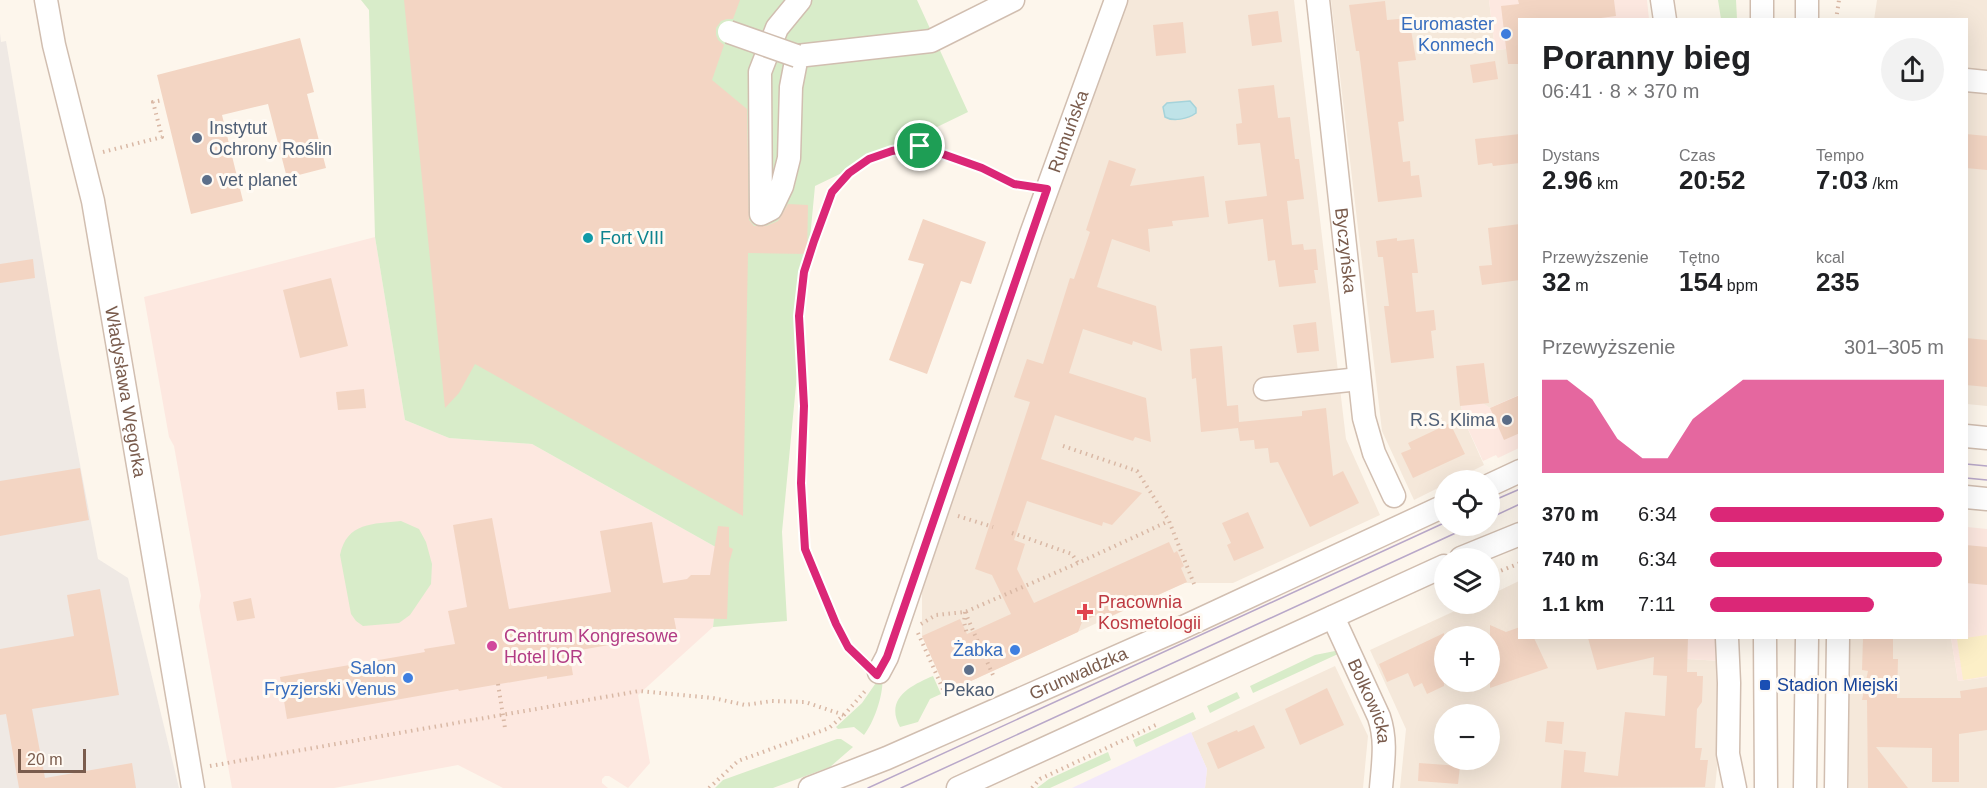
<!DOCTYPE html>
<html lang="pl">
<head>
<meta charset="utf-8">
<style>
	body { margin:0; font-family:Arial,sans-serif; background:#f2f2f2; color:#202124; height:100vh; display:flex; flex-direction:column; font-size:22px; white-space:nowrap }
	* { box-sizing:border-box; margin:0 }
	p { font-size:20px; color:#757577 }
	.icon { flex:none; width:33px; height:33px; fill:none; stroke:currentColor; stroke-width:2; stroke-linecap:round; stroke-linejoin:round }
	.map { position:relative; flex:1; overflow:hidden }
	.details { position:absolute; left:1518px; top:18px; width:450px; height:621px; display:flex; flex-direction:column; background:#fff; border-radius:0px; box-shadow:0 6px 24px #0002 }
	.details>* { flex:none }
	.fabs { position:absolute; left:1434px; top:470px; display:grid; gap:12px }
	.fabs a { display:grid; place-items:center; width:66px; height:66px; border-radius:50%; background:#fff; box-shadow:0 6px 24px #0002; font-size:30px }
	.scale { position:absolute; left:18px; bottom:15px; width:68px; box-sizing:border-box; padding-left:6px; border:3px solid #7a5c4d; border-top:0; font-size:16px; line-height:21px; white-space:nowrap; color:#7a5c4d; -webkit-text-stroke:4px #fffaf3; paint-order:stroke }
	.pin { position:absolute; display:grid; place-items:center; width:51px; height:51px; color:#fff; margin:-26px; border:3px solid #fff; border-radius:50%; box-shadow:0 2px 6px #0007 }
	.round { display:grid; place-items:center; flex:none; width:63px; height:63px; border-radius:32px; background:#f2f2f2 }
	.overview { display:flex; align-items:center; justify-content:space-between; height:102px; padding:0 24px }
	h1 { font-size:33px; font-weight:700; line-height:45px }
	.metrics { display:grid; grid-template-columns:repeat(3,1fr); gap:9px; height:102px; padding:6px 24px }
	.metrics div { display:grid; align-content:center }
	.metrics b { font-size:26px; font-weight:700 }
	.metrics small { font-size:16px; font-weight:400 }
	.metrics p { font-size:16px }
	.chart { height:168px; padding:12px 24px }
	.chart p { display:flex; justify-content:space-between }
	.chart svg { width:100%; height:108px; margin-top:6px; fill:#db2777; opacity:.7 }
	ul { padding:0 24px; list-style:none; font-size:20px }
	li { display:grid; grid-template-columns:96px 72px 1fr; align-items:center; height:45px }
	li i { height:15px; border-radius:8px; background:#db2777 }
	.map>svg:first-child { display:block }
	.residential { fill:#f5e8da; fill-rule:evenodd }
	.commercial { fill:#fde8e0 }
	.industrial { fill:#efe9e4 }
	.education { fill:#f3e8fa }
	.green { fill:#d8ecc9 }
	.sand { fill:#fcefc7 }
	.water { fill:#bfe3e8; stroke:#a5d3da; stroke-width:1.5 }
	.building { fill:#f3d5c3 }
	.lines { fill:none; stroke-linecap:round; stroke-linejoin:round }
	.minor-casing { stroke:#d1beb0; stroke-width:25 }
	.path { stroke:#d9b8a5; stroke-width:4; stroke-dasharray:1.5 4.5; stroke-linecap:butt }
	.minor { stroke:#fff; stroke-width:22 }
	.tram { stroke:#b9a8c9; stroke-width:1.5 }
	.minor-bridge-casing { stroke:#d1beb0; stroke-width:25; stroke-linecap:butt }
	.minor-bridge { stroke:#fff; stroke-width:22 }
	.route-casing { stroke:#fff; stroke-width:12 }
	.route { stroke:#db2777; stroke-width:8 }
	.shop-dot { fill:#3f7fe0; stroke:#fffaf3; stroke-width:2 }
	.service-dot { fill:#5c6f8a; stroke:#fffaf3; stroke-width:2 }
	.culture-dot { fill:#0f9aa8; stroke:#fffaf3; stroke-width:2 }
	.health-dot { fill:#e0444e; stroke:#fffaf3; stroke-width:2 }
	.hotel-dot { fill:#d1479c; stroke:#fffaf3; stroke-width:2 }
	.transit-dot { fill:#1a4fb4; stroke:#fffaf3; stroke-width:2 }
	.labels { text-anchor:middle; stroke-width:6; stroke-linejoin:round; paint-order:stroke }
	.shop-label { font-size:18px; fill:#366cbe; stroke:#fffaf3; text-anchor:end }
	.service-label { font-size:18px; fill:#4e5e75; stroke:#fffaf3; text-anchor:start }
	.street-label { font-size:18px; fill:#7a5c4d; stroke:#fffaf3 }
	.culture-label { font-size:18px; fill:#0d838f; stroke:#fffaf3; text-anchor:start }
	.health-label { font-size:18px; fill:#be3a42; stroke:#fffaf3; text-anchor:start }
	.hotel-label { font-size:18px; fill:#b23c85; stroke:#fffaf3; text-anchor:start }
	.transit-label { font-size:18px; fill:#164399; stroke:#fffaf3; text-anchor:start }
</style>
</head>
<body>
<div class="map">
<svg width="1987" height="788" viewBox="0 0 1987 788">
	<rect width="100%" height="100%" fill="#fdf6ec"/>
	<!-- residential -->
	<path class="residential" d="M1125,0h169l52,439 34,76 -147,68h-49l-237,109 -25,-56v-63z
		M1331,0h158l6,50 24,-2v347l-29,13 -7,-4 -27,-38 7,52 21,47 -30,15h-10v5l-30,15 -32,-69z
		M1877,0h110v406l-20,-2 -1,-384h-92z
		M1519,581l1,57h129l5,19 67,4 1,60 -7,67h-315l6,-59 -36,-79 102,-47h18v-8zM1444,636h46v45h-46zM1444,714h46v45h-46z
		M1846,638h105l7,43 29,-4v111h-138z
		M1335,666l33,70 -5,52h-158l2,-19 -16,-36z"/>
	<!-- commercial -->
	<path class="commercial" d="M1489,0h158l2,19 -129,1 -1,28 -24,2z
		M375,237l30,183 44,18 83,6 189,106 -8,77 -75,68 12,68 -22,25 -19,-12h-4l-3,3v4l6,5h-105l-45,-23 -124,23h-102l-33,-182 2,-10 -27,-150 -5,-9 -25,-140z
		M1484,363l2,16 -3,24 7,5 29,-13v53l-21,10 -2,-3 -13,6 -20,-43 -7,-52z
		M1967,527l20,2v148l-29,4 -7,-43h15z
		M1649,638h69l3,23 -67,-4z"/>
	<!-- industrial -->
	<path class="industrial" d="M0,33l1,9 5,-1 52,308 40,210 30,19 51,210h-179z"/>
	<!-- education -->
	<path class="education" d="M1191,732l16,37 -2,19h-133z"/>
	<!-- green -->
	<path class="green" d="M361,0h556l51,112 -153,74 -33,346 5,89 -74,6 8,-77 -189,-106 -83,-6 -44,-18 -30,-183 -6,-227z
		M1718,0h18l1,19h-16z
		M401,521l18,8 7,13 6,22 -1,20 -21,31 -11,8 -36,3 -7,-5 -5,-7 -11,-59c7,-33 33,-31 61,-34z
		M1335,651l3,3 -85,39 -3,-7 65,-31z
		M882,674c3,16 -7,47 -18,61l-10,-8 -16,2 -2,-2 26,-24z
		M933,676l8,18 -11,5 -12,23 -18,5c-16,-29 12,-42 33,-51z
		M1237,692l3,6 -30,15 -3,-7z
		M1193,712l3,7 -60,28 -3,-7z
		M837,739h4l12,8 -23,20 -57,21h-58l8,-8z
		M1108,752l3,8 -61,28h-13l12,-9z"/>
	<!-- sand -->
	<path class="sand" d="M1987,635v41l-24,4 -6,-41z"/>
	<!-- water -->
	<path class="water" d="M1190,101l6,7v5c-8,6 -23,9 -31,4l-2,-10 4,-4z"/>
	<!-- building -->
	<path class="building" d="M404,0h336l-7,19h-6l-6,2 -5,7v7l2,5 6,5 -12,35 35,29 2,111 5,6h12l12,-5 10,-17 20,1 -1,49 -59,-1 -5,263 -268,-152 -16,29 -14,15z
		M1518,0h96l2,16 -30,4h-66v-8v52h-12l-7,-58 18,-2z
		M1385,1l2,19 22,-2 7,42 -18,2 6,59 -6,1 5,40 7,-1 1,15 8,-1 3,22 -44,5 -19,-151h-3l-7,-46z
		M1278,11l4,31 -30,4 -4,-31z
		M1183,22l3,31 -30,3 -3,-31z
		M300,38l14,54 -7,2 19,74 -39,10 -19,-74 -46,11 21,86 -52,13 -34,-139z
		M1495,61l3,18 -25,4 -3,-18z
		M1274,85l4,33 12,-1 5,42h4l5,40 -17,2 5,44 11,-1 1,6 12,-1 2,21h-4l2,13 -37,4 -4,-27 -7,1 -5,-42 -35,5 -3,-23 42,-5 -7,-53 -22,2 -2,-21 6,-1 -4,-34z
		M1520,134v29l-27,3 -1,-3 -14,2 -3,-26z
		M1966,134l21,2v34l-21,-2z
		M1109,160l27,9 -6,17 74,-10 5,41 -37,4 1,5 -25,3 2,23 -38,-13 -15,48 59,19 6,45 -29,-10 -1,4 -49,-16 -14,44 77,25 5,44 -16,-5 -2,4 -78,-26 -14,44 101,34 -30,32 -9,-3 -1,4 -75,-25 -13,39 11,4 -8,25 17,34 135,-61 5,11 3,-2 7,15 -3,2 6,14 -78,35 -4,1 -7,-4 -16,8 -4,10 -131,60 -25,-56 38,-17 7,15 44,-20 -19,-39 -17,-6 55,-167 -16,-5 13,-38 16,5 27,-86 4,1 16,-47 -4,-2z
		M923,219l63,23 -15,42 -10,-3 -34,93 -38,-14 35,-96 -16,-4z
		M1520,224v56l-38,5 -3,-19 13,-1 -4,-37z
		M1397,238v3l17,-2 4,34h-6l4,39 18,-2 2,20 -5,1 3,27 -43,5 -7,-57h5l-6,-49h-5l-2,-16z
		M33,259l2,19 -35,5v-19z
		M331,278l17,68 -48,12 -17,-68z
		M1316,322l3,29 -22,2 -4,-28z
		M1966,338l21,2v47l-21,-2z
		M1222,346l5,60 11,-1 1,17 63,-6v-5l24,-3 7,68 10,-5 16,32 -49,24 -32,-65 -8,1 -2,-15 -13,1 -1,-9 -14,1 -2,-13 -37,4 -5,-54 -4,1 -2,-30z
		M1484,363l5,40 -29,3 -4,-40z
		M364,389l2,19 -28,2 -2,-18z
		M1520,395v38l-16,7 -14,-32z
		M1450,423l15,31 -52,24 -12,-25 10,-4 -3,-6z
		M80,468l9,52 -89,16v-55z
		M1248,512l16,36 -30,13 -7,-16 4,-2 -9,-20z
		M492,518l17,91 102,-17 -11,-61 52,-9 11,61 24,-4 4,-4h19l8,-49 11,1v20l4,2 -4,14 -2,56 -53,-1 3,15 -108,19 4,23 -26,4v-3l-88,15 -1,-2 -171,30 -7,-42 145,-25 -1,-3 31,-5 -7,-33 19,-4 -14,-82z
		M1966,545l21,2v38l-21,-2z
		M100,589l19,106 -87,14 13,69 87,-15 4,25h-117l-13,-74 -6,1v-66l74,-13 -7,-41z
		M251,598l4,20 -18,3 -4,-19z
		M1490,625l16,7 14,-5v11h14l14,30 -58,20z
		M1444,633v53l-17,8 -5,-11 -8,4 -6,-14 -21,9 -8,-18z
		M1588,638h100l-1,34h10v4h6l-1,26 -5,7 -2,39h7l-2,12h8l-3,27 -144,1 3,-38 22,2 -2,20 34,4 7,-64 40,4 2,-40 -14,-1 1,-18 -57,13z
		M1863,638h30v21h5l-1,39h64l-1,-7 27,-4v43l-28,4v48h-27v-34l-56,-1 32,41h-40l-1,-88h-5l6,-29 -6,-1z
		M1327,688l17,37 -44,20 -15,-36z
		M1547,721l17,1 -2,22 -17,-2z
		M1254,725l11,23 -47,21 -11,-26 30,-13 1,2z
		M1419,763l41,3 -2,18 -40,-3z"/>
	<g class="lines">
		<defs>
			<g id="minor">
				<path id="s1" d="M46,0l8,45 39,156 100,587"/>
				<path d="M800,0l-23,28 -17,44 1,142 10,-5 11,-23 7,-28 2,-71 6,-31 134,-15 82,-41"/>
				<path id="s2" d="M1318,0l46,418 10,35 20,43"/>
				<path d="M1662,0l3,20"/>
				<path d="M1807,0v20"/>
				<path d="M1762,20v-20"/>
				<path d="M1966,80l21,2"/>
				<path d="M1265,389l94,-10"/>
				<path d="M1966,436l21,2"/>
				<path d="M1490,485l30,-14"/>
				<path d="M1966,497l21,2"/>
				<path d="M1461,558l59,-24"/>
				<path id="s3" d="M1333,617l46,100c8,24 4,46 2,71"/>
				<path d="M1727,638l2,45 -1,71 7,34"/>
				<path d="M1765,638l1,150"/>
				<path id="s4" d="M879,672l8,-15 144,-423 85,-234"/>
				<path id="s5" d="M810,788l77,-30 290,-128 267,-124"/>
				<path d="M958,788l486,-222"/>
				<path d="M1805,788l2,-150"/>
				<path d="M1836,788l2,-150"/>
			</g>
		</defs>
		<!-- minor casing -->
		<use href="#minor" class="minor-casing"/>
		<!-- path -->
		<path class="path" d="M1836,20l3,-20
			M103,152l59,-15 -9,-35 10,-2
			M1063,446l74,25 32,50 25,63
			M958,516l35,11
			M1012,533l60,21 6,9
			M1490,575l30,-12
			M965,612l13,30
			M965,612l-1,10 3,12
			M921,624l15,-9 29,-3 113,-49 91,-42
			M918,633l28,63
			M985,657l8,18
			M861,660l-13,-13 -12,-23 -31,-75 -4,-66 3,-77 -5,-90 5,-44 10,-31 18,-49 17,-19 20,-14 23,-8 28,-6 63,23 31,16 11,2
			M498,684l7,44
			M210,766l429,-75 74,7 32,7 27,-4 33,1 39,13
			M709,788l29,-27 91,-33 15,-13 22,-25
			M1032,788l8,-9 118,-55"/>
		<!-- minor -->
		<use href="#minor" class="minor"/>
		<!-- tram -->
		<path class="tram" d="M1966,464l21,2
			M1966,478l21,2
			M1490,502l30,-13
			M1490,518l30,-14
			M868,788l576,-265
			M901,788l572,-263"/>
		<defs>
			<path id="minor-bridge" d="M729,32l68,24"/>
		</defs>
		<!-- minor-bridge casing -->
		<use href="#minor-bridge" class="minor-bridge-casing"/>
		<!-- minor-bridge -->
		<use href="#minor-bridge" class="minor-bridge"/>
	</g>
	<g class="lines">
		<defs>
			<path id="route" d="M920,146l62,22 32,16 33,5 -160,468 -10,18 -29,-28 -12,-23 -31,-75 -4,-66 3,-77 -5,-90 5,-44 10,-31 18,-49 17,-19 20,-14 23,-8z"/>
		</defs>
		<!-- route casing -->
		<use href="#route" class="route-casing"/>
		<!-- route -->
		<use href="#route" class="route"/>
	</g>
	<!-- markers -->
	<g class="shop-dot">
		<circle cx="1506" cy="34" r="6"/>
		<circle cx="1015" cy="650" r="6"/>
		<circle cx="408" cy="678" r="6"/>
	</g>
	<g class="service-dot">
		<circle cx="197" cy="138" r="6"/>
		<circle cx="207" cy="180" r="6"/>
		<circle cx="1507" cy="420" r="6"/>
		<circle cx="969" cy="670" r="6"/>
	</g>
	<circle class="culture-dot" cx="588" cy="238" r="6"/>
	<path class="health-dot" d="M1082 603h6v6h6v6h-6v6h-6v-6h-6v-6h6z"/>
	<circle class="hotel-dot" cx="492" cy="646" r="6"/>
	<rect class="transit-dot" x="1759" y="679" width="12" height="12" rx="3"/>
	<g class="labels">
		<!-- shop labels -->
		<g class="shop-label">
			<text x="1494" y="30">Euromaster<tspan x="1494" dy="21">Konmech</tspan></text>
			<text x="1003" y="656">Żabka</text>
			<text x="396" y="674">Salon<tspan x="396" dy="21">Fryzjerski Venus</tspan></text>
		</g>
		<!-- service labels -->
		<g class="service-label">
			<text x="209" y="134">Instytut<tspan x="209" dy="21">Ochrony Roślin</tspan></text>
			<text x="219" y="186">vet planet</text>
			<text x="1495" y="426" text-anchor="end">R.S. Klima</text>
			<text x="969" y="696" text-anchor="middle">Pekao</text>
		</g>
		<!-- street labels -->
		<g class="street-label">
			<text dy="6" stroke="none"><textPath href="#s4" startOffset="573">Rumuńska</textPath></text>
			<text dy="6" stroke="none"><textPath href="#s2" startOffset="252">Byczyńska</textPath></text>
			<text dy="6" stroke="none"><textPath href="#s1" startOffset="400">Władysława Węgorka</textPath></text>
			<text dy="6" stroke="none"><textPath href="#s5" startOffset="292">Grunwaldzka</textPath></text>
			<text dy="6" stroke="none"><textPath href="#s3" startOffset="92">Bolkowicka</textPath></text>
		</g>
		<!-- culture labels -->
		<g class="culture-label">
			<text x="600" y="244">Fort VIII</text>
		</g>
		<!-- health labels -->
		<g class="health-label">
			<text x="1098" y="608">Pracownia<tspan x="1098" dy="21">Kosmetologii</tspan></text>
		</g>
		<!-- hotel labels -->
		<g class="hotel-label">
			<text x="504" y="642">Centrum Kongresowe<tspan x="504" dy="21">Hotel IOR</tspan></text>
		</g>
		<!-- transit labels -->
		<g class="transit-label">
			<text x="1777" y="691">Stadion Miejski</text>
		</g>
	</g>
</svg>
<div class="fabs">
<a><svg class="icon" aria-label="locate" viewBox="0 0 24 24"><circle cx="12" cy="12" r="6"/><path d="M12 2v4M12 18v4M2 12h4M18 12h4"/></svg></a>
<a><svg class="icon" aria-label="layers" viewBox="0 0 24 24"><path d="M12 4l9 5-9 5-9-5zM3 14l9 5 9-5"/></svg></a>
<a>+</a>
<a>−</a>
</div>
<div class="scale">20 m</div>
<div class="pin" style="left:920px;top:146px;background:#1e9e55"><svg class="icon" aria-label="arrive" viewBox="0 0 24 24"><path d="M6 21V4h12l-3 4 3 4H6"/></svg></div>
<section class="details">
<div class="overview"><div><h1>Poranny bieg</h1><p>06:41 · 8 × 370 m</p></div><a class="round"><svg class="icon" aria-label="share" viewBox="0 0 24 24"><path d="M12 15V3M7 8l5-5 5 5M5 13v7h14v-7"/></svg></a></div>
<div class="metrics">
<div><p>Dystans</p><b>2.96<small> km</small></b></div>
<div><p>Czas</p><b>20:52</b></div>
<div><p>Tempo</p><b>7:03<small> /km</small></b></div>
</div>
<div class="metrics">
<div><p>Przewyższenie</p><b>32<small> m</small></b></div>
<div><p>Tętno</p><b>154<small> bpm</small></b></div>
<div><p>kcal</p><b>235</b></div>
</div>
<div class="chart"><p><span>Przewyższenie</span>301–305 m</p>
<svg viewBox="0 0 160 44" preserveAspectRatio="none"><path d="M0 44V6L10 6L20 14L30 30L40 38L50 38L60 22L70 14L80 6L90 6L100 6L110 6L120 6L130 6L140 6L150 6L160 6V44z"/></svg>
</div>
<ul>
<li><b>370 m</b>6:34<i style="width:100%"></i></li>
<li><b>740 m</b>6:34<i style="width:99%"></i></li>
<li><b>1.1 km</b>7:11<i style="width:70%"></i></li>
</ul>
</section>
</div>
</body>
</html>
